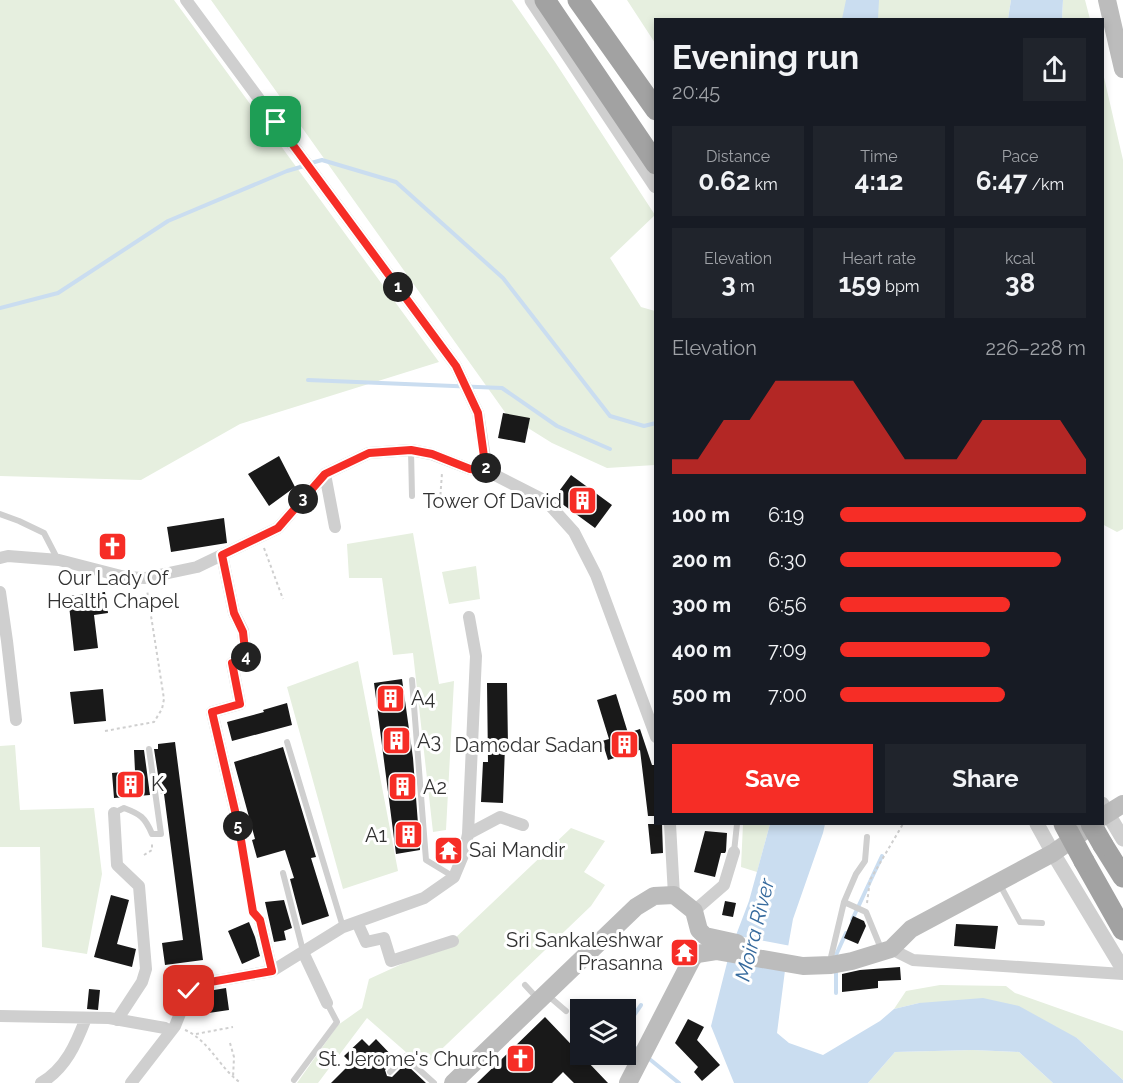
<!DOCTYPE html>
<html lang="en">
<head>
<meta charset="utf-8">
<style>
	body { margin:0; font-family:Raleway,sans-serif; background:#20242c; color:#f1f3f6; height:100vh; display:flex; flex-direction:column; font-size:22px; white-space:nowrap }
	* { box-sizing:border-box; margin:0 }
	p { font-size:20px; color:#9ea1a6 }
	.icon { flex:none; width:33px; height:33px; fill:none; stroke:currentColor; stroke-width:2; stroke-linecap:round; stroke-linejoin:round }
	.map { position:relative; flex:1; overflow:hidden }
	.panel { position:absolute; left:654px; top:18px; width:450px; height:807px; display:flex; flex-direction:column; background:#171b24; border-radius:0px; box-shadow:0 3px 9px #0003 }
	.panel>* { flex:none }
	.fabs { position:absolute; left:570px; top:999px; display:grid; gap:12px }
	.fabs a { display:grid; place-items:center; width:66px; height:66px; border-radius:0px; background:#171b24; box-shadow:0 3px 9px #0003; font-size:30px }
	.pin { position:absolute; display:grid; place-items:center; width:51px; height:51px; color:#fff; margin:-26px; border-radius:12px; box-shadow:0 3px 9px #0006 }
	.km { position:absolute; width:30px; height:30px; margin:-15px; border-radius:50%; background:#222; color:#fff; font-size:16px; line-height:30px; text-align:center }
	.round { display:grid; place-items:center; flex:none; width:63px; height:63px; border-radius:0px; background:#20242c }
	.overview { display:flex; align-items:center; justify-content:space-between; height:102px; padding:0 18px }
	h1 { font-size:33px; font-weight:700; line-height:45px }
	.metrics { display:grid; grid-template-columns:repeat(3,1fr); gap:9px; height:102px; padding:6px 18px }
	.metrics div { display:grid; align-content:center; border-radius:0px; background:#20242c; text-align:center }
	.metrics b { font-size:26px; font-weight:700 }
	.metrics small { font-size:16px; font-weight:400 }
	.metrics p { font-size:16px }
	.chart { height:168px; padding:12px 18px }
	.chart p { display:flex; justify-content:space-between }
	.chart svg { width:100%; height:108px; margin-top:6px; fill:#f62d26; opacity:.7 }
	.primary-button { display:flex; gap:12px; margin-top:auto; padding:12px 18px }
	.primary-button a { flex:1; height:69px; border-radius:0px; background:#f62d26; color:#fff; font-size:24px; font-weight:700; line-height:69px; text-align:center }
	.primary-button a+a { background:#20242c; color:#f1f3f6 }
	ul { padding:0 18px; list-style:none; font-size:20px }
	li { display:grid; grid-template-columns:96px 72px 1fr; align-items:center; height:45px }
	li i { height:15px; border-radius:8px; background:#f62d26 }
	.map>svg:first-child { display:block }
	.green { fill:#e6efdf }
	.water { fill:#caddf0 }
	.pier { fill:#fff }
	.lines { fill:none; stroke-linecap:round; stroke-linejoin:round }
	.stream { stroke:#caddf0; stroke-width:4 }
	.building { fill:#191919 }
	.path { stroke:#cfcfcf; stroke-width:2; stroke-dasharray:3 3; stroke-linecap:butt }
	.service { stroke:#cfcfcf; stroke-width:6 }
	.minor { stroke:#cfcfcf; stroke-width:12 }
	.tertiary { stroke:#cfcfcf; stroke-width:15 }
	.secondary { stroke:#bcbcbc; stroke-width:18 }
	.trunk { stroke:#a2a2a2; stroke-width:21 }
	.trunk-bridge { stroke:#a2a2a2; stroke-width:21 }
	.route-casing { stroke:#fff; stroke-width:12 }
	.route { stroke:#f62d26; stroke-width:8 }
	.labels { text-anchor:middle; stroke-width:6; stroke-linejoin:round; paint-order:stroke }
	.poi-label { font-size:20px; fill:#323232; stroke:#fff; text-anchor:end }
	.water-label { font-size:21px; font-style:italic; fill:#366a9d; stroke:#fff }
</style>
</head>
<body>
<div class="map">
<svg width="1123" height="1083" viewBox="0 0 1123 1083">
	<rect width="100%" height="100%" fill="#fff"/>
	<!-- green -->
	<path class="green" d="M0,0h174l265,362 -199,62 -99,56 -141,-4z
		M211,0h301l43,62 100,153 -45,43 31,49 14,4v154l-48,3 -55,-25 -45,-28z
		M627,0h384l-3,19 -352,1 -1,23z
		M1063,0h22l5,19h-28z
		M1103,73l20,87v369l-6,3 -15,-8z
		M413,533l26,151 15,-3 -8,149 -13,2 -20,-179 -20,2 -11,-77h-33l-2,-34z
		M476,566l4,33 -31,5 -7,-32z
		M358,661l40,210 -55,18 -56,-202z
		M15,745l5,65 74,-2 8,66 -15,80 -45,-7 -2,-100h-40v-101z
		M743,824h27l-13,48 -16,-5z
		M571,828l34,13 -21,31 21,13 -14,21 -168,161 -56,-49 -49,65h-21l41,-58 24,-17 7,-29 83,-38z
		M940,985l66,1 9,7 108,38v49l-46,-42 -158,-35 -25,6 12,-18z
		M973,1050l46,2 34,31h-185l27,-31z"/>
	<!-- water -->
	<path class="water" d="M846,0h33l-1,19h-36z
		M1011,0h52l-1,19h-54z
		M770,824h55l-2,9 -30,86 -5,28 -11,86 12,10 34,12 57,-34 14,-12 25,-6 64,-5 36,8 58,32 46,42v3h-70l-34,-31 -46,-2 -78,2 -27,31h-134l-23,-57 19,-75 19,-50z"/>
	<!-- pier -->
	<path class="pier" d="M733,935l58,11 -3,23 -63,-12z"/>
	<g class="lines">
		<!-- stream -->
		<path class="stream" d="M311,163l11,-3 74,22 107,96 107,138 34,10 12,-3
			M0,308l58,-15 110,-72 119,-50 17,-5
			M308,380l194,8 55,38 53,23
			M852,920l30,-64
			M836,959v-4l10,-22
			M836,969v24
			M626,1027l15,-22
			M626,1040l13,11
			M647,1057l32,26"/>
	</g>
	<!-- building -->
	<path class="building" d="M503,413l27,5 -5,25 -27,-5z
		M279,456l16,31 -26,19 -21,-32z
		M571,475l41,30 -17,23 -41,-30z
		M224,518l3,25 -56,9 -4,-25z
		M105,592l3,21 -14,2 4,33 -24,3 -6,-55z
		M402,679l11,79 7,92 -24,4 -22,-171z
		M487,683h20l1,63h-3l-2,57 -22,-1 2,-40h5z
		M103,689l3,32 -32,3 -4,-32z
		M616,694l12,39 12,-4 12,36h4v51h-8l-8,-66 -32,10 -6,-19 7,-2 -12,-39z
		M287,703l5,22 -60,16 -5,-19 37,-10 -1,-2z
		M175,742l28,218 -38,5 -3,-22 21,-3 -19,-146h-3l-7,-45h4v-5z
		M283,747l33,110 -5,1 18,58 -27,9 -12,-46 4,-1 -9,-28 -28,8 -5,-18 3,-1 -21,-77z
		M134,750h10l6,45 -36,3 -2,-25 23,-2z
		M648,824h14l1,29 -12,1z
		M705,831l22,2 -1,18 -1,2h-4l-6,24 -21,-5z
		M445,839l10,2 -5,20 -10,-2z
		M111,895l18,5 -12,44 19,5 -4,18 -38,-10z
		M284,900l8,28 -8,3 2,9 -12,2 -9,-40z
		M725,901l11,2 -3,14 -11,-2z
		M853,916l11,5 2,5 -8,18 -14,-6z
		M249,922l6,15 5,19 -18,8 -14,-33z
		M956,924l42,2 -3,23 -41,-3z
		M900,967l1,13 -23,1v7l-36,4v-18l18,-4z
		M226,988l3,22 -34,5 -2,-12 3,-7 6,-4z
		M89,989l11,1 -2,20 -11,-1z
		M545,1017l63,66h-34l-11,-11 -11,11h-75z
		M688,1019l16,8 -7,13 23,25 -18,16 -8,-9 4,-5 -23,-24z
		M362,1039l7,7 7,-7 19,20 -10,11 2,6 5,1 10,-10 2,2 4,-3 18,17h-95l20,-20 -7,-7z"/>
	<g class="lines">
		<!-- path -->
		<path class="path" d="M440,501l2,-28
			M264,548l19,51
			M105,731l49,-9 8,-13 2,-10 -17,-109
			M241,839l12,71
			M144,855l8,-5v-6
			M867,903l3,-23 33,-56
			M572,1018l8,9
			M185,1030c24,10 35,39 56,53
			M196,1034l37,-7
			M230,1043l4,14 -1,21
			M609,1054l7,6 7,2"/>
		<!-- service -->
		<path class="service" d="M411,450l1,46
			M0,514l19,7 25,12 14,27
			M412,680l14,180 28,17
			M287,742l56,185
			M114,813l10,-5c16,6 21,9 28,26h9l-12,-85
			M734,852l3,-28
			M283,873l20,78
			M999,883l21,39 22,1
			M844,902l22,10 16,39
			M831,957l13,-55 12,-28 9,-13 2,-24
			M525,985l12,13
			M547,999h5l14,12
			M390,1072l16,-16 8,9 20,18
			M294,1080l43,-58 -10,-19"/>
		<!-- minor -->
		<path class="minor" d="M186,0l270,366 22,47 9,58
			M325,474l10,53
			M222,555l12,58 9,18 3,28 -14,4 8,41 -28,8 27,116
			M0,558l8,-2 51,4 66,17 20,1 52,-11 81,-39 47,-54 44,-21 42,-3 20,4 39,15 17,2 59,30 28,31 22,43 60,162
			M0,592l7,49 9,79
			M114,813l3,52 22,21 7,83 -4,13 -25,38
			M670,824l4,71
			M468,834l32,-17 23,8
			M694,911l30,-26 10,-33
			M260,920l12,51
			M357,922l9,20 18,-4 7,23 62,-20
			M891,949l22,11 210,14
			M303,952l24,51
			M0,1016l109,2 56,10 6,3
			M41,1083c25,-15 35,-39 45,-65
			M131,1083l44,-57 14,-35 10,-7 73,-13 71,-44 81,-29 30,-21 10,-24 4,-19 8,-178 -7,-39"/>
		<!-- tertiary -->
		<path class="tertiary" d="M532,0l124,186
			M1102,804l21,35
			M1037,824l16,29 70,116"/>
		<!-- secondary -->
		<path class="secondary" d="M1107,0l16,69
			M1102,817l21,-13
			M453,1083l183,-176 18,-11 20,-1 20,16 5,19 6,6 32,7
			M628,1083l64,-124 5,-5 19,-3 87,15 28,-1 21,-4 39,-12 20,-20 142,-76 41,-29"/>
		<!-- trunk -->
		<path class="trunk" d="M545,0l111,164
			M578,0l78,110
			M1103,845l20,32
			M1084,861l39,69"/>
		<!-- trunk-bridge -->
		<path class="trunk-bridge" d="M1064,824l20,37
			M1091,824l12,21"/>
	</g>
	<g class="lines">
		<defs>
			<path id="route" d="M189,991l10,-7 73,-13 -12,-51 -7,-8 -14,-84 -27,-116 28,-8 -8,-41 14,-4 -3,-27 -9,-19 -12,-58 56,-27 47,-54 44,-21 42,-3 21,4 38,15 16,2 -8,-58 -22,-47 -180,-244"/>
		</defs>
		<!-- route casing -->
		<use href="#route" class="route-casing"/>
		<!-- route -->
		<use href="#route" class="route"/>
	</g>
	<!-- icons -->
	<defs>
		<symbol id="building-square" viewBox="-11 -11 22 22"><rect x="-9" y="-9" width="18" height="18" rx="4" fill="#f62d26" stroke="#fff"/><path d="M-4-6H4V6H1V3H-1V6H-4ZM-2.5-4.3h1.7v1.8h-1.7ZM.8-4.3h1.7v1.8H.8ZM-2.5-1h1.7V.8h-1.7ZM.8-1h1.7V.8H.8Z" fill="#fff"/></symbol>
		<symbol id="church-square" viewBox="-11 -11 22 22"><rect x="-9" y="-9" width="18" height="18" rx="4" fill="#f62d26" stroke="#fff"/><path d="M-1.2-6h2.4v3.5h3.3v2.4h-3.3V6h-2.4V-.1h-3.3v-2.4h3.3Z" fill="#fff"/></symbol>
		<symbol id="temple-square" viewBox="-11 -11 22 22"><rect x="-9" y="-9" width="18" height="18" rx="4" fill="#f62d26" stroke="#fff"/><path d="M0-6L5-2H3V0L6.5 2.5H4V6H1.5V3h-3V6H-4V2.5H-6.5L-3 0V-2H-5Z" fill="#fff"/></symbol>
	</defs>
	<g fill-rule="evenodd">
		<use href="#building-square" x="566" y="484" width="33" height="33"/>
		<use href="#church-square" x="96" y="530" width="33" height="33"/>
		<use href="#building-square" x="374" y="682" width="33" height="33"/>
		<use href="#building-square" x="380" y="724" width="33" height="33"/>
		<use href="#building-square" x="608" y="728" width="33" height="33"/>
		<use href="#building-square" x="114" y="768" width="33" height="33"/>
		<use href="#building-square" x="386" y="770" width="33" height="33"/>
		<use href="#building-square" x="392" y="818" width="33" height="33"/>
		<use href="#temple-square" x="432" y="834" width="33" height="33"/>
		<use href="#temple-square" x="668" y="936" width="33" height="33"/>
		<use href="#church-square" x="504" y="1042" width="33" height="33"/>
	</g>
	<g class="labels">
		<!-- poi labels -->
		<g class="poi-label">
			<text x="562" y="508">Tower Of David</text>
			<text x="113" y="585" text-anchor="middle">Our Lady Of<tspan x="113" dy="23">Health Chapel</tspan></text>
			<text x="411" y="705" text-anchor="start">A4</text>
			<text x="417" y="748" text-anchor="start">A3</text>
			<text x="603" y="752">Damodar Sadan</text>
			<text x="151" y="791" text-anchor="start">K</text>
			<text x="423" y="794" text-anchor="start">A2</text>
			<text x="387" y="842">A1</text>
			<text x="469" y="857" text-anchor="start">Sai Mandir</text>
			<text x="663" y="947">Sri Sankaleshwar<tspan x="663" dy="23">Prasanna</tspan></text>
			<text x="500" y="1066">St. Jerome's Church</text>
		</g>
		<!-- water labels -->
		<g class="water-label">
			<text transform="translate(755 930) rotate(-76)" y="7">Moira River</text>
		</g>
	</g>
</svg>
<div class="fabs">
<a><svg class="icon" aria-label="layers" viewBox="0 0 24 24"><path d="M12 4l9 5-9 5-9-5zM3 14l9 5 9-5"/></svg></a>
</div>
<div class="pin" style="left:276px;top:122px;background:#1e9e55"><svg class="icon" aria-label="arrive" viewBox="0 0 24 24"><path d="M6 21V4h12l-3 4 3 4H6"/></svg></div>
<div class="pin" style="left:189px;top:991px;background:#d93025"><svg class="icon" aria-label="check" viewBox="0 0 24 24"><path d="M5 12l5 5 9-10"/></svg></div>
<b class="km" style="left:398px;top:287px">1</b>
<b class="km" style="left:486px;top:468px">2</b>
<b class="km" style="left:303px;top:499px">3</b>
<b class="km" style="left:246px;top:657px">4</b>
<b class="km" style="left:238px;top:826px">5</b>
<section class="panel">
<div class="overview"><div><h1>Evening run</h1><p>20:45</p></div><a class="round"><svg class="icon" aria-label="share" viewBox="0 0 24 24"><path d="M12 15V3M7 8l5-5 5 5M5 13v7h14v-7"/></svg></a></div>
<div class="metrics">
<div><p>Distance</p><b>0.62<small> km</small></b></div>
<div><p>Time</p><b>4:12</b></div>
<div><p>Pace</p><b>6:47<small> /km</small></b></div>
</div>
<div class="metrics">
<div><p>Elevation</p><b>3<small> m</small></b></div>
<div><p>Heart rate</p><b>159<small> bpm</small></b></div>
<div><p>kcal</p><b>38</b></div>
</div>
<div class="chart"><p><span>Elevation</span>226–228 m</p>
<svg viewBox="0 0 160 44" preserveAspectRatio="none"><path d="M0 44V38L10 38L20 22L30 22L40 6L50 6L60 6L70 6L80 22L90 38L100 38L110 38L120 22L130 22L140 22L150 22L160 38V44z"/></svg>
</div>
<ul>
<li><b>100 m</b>6:19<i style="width:100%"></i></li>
<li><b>200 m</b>6:30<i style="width:90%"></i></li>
<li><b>300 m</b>6:56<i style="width:69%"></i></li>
<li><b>400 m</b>7:09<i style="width:61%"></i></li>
<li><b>500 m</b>7:00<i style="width:67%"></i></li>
</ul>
<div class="primary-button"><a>Save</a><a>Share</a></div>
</section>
</div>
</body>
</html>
